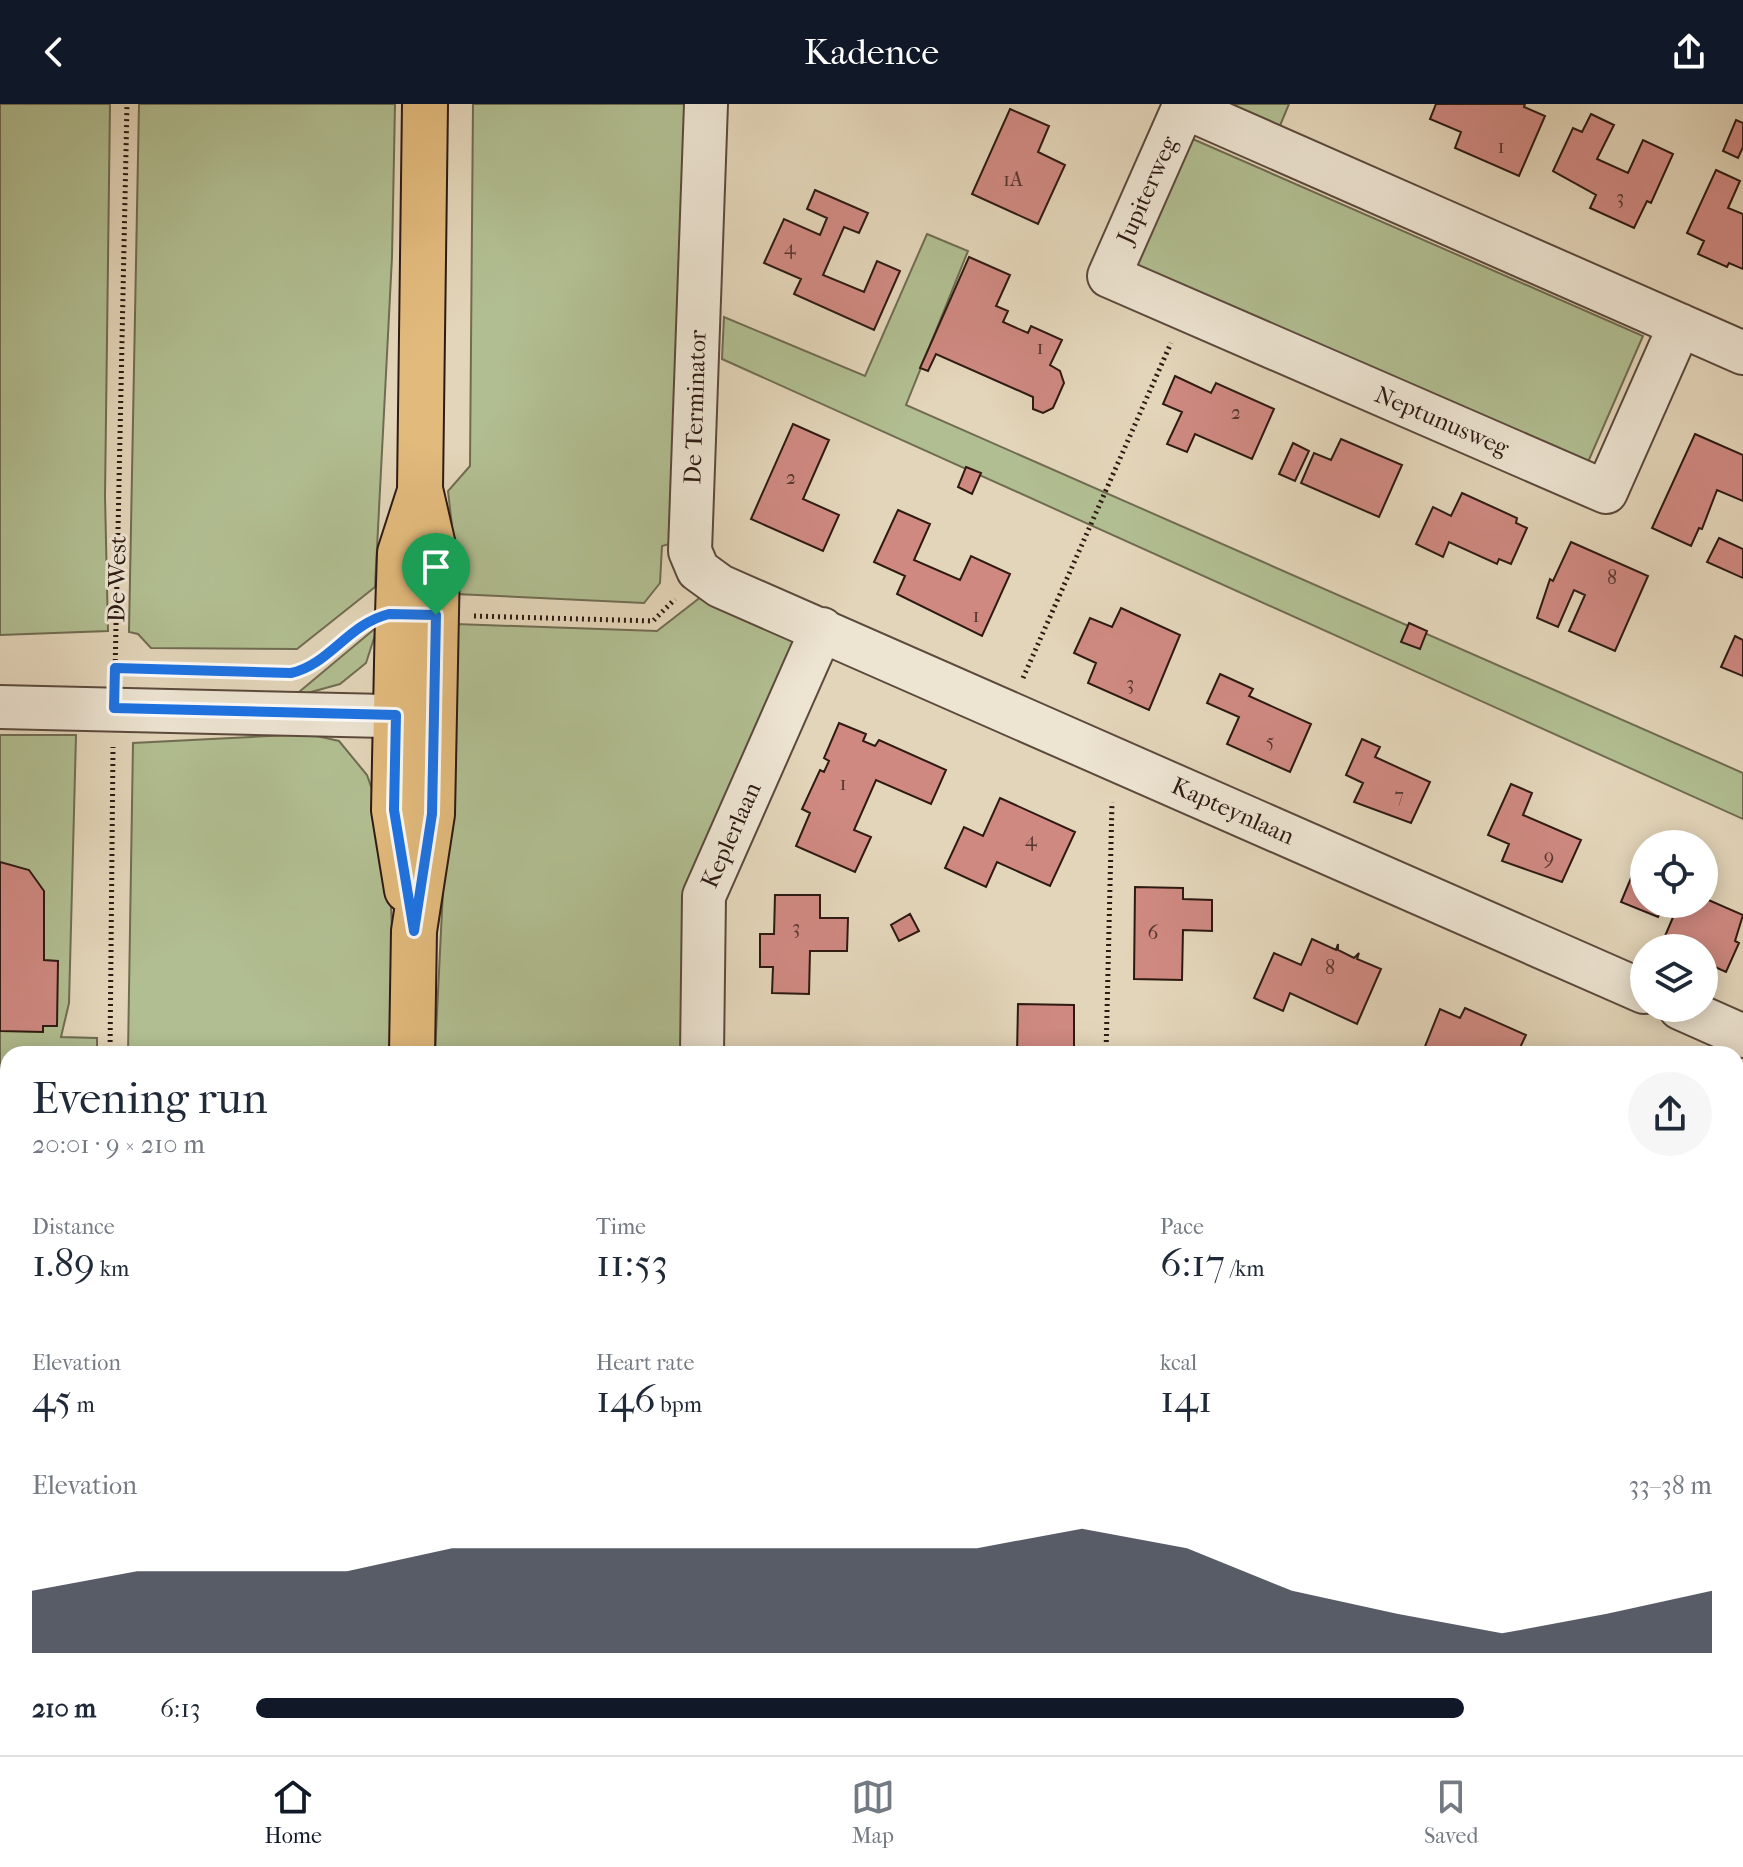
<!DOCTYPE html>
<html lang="en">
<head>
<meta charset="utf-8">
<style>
	body { margin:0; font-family:"IM FELL French Canon",serif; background:#f6f6f7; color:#1f2937; height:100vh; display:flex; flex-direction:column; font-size:30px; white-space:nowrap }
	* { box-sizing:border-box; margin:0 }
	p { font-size:26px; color:#747a83 }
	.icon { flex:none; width:44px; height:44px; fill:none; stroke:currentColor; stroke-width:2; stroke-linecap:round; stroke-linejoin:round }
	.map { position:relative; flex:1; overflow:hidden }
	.sheet { position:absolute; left:0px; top:942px; width:1744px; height:710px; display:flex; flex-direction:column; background:#fff; border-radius:24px 24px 0 0; box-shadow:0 4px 20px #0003 }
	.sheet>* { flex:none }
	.controls { position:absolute; left:1630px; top:726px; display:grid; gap:16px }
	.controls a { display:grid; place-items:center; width:88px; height:88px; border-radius:50%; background:#fff; box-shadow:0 4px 20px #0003; font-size:40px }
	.pin { position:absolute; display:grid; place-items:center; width:68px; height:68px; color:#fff; margin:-82px -34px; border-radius:50% 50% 50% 0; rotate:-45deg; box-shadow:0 0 8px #0007 }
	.pin .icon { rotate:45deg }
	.round { display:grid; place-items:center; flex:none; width:84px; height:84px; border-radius:42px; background:#f6f6f7 }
	.overview { display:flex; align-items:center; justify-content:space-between; height:136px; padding:0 32px }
	h1 { font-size:44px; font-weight:600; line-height:60px }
	.stats { display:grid; grid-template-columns:repeat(3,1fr); gap:12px; height:136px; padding:8px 32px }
	.stats div { display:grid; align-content:center }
	.stats b { font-size:40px; font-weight:600 }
	.stats small { font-size:22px; font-weight:400 }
	.stats p { font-size:22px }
	.chart { height:224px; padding:16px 32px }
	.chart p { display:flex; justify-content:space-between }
	.chart svg { width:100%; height:144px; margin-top:8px; fill:#111827; opacity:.7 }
	ul { padding:0 32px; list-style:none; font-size:26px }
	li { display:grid; grid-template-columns:128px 96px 1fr; align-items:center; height:60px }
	li i { height:20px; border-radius:10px; background:#111827 }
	header { display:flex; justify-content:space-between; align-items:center; height:104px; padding:0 32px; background:#111827; color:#fff; font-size:36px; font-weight:600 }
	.menu { display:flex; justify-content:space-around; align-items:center; height:112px; border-top:2px solid #e0e1e3; background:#fff; font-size:22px; color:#747a83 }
	.menu a { display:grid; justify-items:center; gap:4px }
	.menu .active { color:#111827 }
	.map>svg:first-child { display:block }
	.green { fill:#b1be91; stroke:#706c52; stroke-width:2 }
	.building { fill:#cf8981; stroke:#2e1a13; stroke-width:2 }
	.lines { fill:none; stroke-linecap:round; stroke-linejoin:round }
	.minor-casing { stroke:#5b493c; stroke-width:46 }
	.major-casing { stroke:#2e1a13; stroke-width:48 }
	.path { stroke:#2e1a13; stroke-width:5; stroke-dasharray:2 4; stroke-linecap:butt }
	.minor { stroke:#ede4d2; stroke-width:42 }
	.major { stroke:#e2ba7c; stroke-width:44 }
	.route-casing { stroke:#fff; stroke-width:16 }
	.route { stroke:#1a73e8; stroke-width:10 }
	.labels { text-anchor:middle; stroke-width:6; stroke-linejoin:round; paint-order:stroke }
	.number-label { font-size:20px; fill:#56362e }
	.street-label { font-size:24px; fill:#2e1a13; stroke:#ede4d2 }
</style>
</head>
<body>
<header><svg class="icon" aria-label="back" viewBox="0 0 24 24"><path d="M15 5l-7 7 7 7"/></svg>Kadence<svg class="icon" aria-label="share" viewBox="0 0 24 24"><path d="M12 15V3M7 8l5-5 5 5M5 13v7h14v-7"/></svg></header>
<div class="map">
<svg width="1743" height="1651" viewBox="0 0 1743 1651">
	<rect width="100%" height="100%" fill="#e3d5b9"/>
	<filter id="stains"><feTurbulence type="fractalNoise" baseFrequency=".0025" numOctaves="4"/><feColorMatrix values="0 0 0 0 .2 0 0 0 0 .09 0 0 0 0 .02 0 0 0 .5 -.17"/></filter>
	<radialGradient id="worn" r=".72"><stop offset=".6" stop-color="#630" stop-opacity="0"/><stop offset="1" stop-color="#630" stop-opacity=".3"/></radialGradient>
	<!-- green -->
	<path class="green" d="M0,0h110l-5,392 3,135 -108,4z
		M139,0h256l-3,153 -17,330 -78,62 -146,-1 -13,-14 -9,-2z
		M473,0h217l-17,439 -11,3 -2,37 -16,20 -188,-9v-33l-8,-70 22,-25z
		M1224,0h65l-10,24z
		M1179,29l464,203 -58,133 -463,-208z
		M927,130l41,17 -62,154 837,368v46l-1021,-460 2,-42 141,59z
		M706,489l92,46 -114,260v155h-249l21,-430 201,7z
		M378,522l-12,37 -26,21 -47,13z
		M308,630l31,7 28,34 20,57 8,152v70h-267l5,-311z
		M0,631h76l-7,268 -8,34 36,1v16h-89v694h77l-1,7h-84z
		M1736,1376l7,6v154l-7,-8z
		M1736,1565l7,8v78h-754l1,-7h746z
		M117,1644h266v7h-266z
		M416,1644h561v7h-561z"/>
	<!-- building -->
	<path class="building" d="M1436,0h89l-1,3 21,9 -26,60 -64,-28 6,-16 -31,-13z
		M1010,5l39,17 -11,26 27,13 -27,59 -66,-30z
		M1591,10l23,11 -17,34 31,14 15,-33 30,14 -22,49 -4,-2 -13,27 -44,-20 6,-13 -43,-24 20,-43 9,4z
		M1736,16l7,3v24l-5,11 -15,-7z
		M1716,66l24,11 -12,27 15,6v55l-14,-6 -2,4 -29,-13 6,-13 -17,-8z
		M815,86l53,23 -9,20 -15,-6 -21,48 41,17 13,-31 23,10 -26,59 -80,-36 7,-15 -37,-16 20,-44 36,16 7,-17 -20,-9z
		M969,153l41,18 -14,31 12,5 -5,11 25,11 3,-7 31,14 -12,25 10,6 4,12 -11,25 -10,5 -10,-4v-12l-97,-43 -8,17 -8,-3z
		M1175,272l36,17 5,-10 58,26 -22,50 -57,-25 -8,18 -20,-8 15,-32 -19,-8z
		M793,320l36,16 -26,59 36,16 -16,36 -72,-32z
		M1695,330l48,21v46l-26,-11 -15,39 -3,-1 -8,18 -39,-18z
		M1341,335l61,26 -23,52 -78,-34 13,-30 17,7z
		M1293,339l16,8 -14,30 -16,-7z
		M966,363l15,6 -9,21 -14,-7z
		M1462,389l55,25 -1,5 11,5 -16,36 -12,-5 -2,5 -48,-22 -6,15 -27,-13 17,-37 18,9z
		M898,406l32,14 -16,36 46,20 11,-24 39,18 -28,62 -85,-42 8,-18 -31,-14z
		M1719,434l24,11v29l-36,-16z
		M1571,438l77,34 -33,75 -46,-20 16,-36 -11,-5 -16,37 -21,-9 13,-39 3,2z
		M1121,504l59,27 -31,75 -61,-27 8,-20 -22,-10 16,-35 22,9z
		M1409,519l18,8 -7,18 -19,-7z
		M1735,532l8,4v36l-22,-9z
		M1220,570l33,15 -4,7 62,28 -21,48 -63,-28 12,-27 -32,-14z
		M839,619l27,11 -3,7 12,5 4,-6 67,30 -15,34 -55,-24 -22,50 17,7 -16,35 -59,-26 14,-33 -8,-4 18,-39 4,2 5,-11 -5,-3z
		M1362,635l18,8 -5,10 55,25 -19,41 -57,-21 9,-19 -17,-8z
		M1511,680l21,9 -9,22 58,25 -19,42 -60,-21 7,-17 -21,-9z
		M1000,694l75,34 -25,54 -53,-24 -11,25 -41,-19 19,-41 19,9z
		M0,758l29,8 15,21v69l14,1 -1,65h-14v6l-43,-1z
		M1636,762l8,3v35h60v-6l39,17 -8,26 4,2 -13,29 -22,-10v-14h-31l-11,-5 12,-28 -13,-5 -3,7 -37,-15z
		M1135,783l48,1v11l29,1v31l-29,-1 -1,50 -48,-1z
		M775,791h45v23h28l-1,33h-37l-1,43 -37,-1 1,-26h-13v-33h14z
		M910,810l9,17 -20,10 -8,-16z
		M1312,835l24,11 2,-6v6l16,8 5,-5 -2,6 24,10 -24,55 -67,-31 -7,18 -29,-13 20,-45 27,12z
		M1018,900l56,1v49h-57z
		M1465,904l61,27 -9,19h-59l-11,-5 -2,5h-9l-12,-5 16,-40 20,9z
		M0,1237h8l-3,85 3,3h-8z
		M1743,1368v35l-7,-10v-20z"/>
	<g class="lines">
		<defs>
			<path id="minor" d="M706,0l-16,447 8,19 22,16 924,406
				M1185,0l-76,172 497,216 74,-167
				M1184,3l559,246
				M0,603l429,10
				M1680,904l63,28
				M702,950l2,-158 118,-267
				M1736,1043l7,-15
				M1736,1142l7,3"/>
			<path id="major" d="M407,786l-13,-80 4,-196 2,-61 20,-62
				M412,950l2,-123 18,-117 5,-251 -17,-74 5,-385
				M399,1651v-7"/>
		</defs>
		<!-- minor casing -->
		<use href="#minor" class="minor-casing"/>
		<!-- major casing -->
		<use href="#major" class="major-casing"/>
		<!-- path -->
		<path class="path" d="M474,512l179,5 22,-22
			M297,567l9,-1 50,-42
			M115,569l12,-569
			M1023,574l148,-335
			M110,950l3,-307
			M1106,950l6,-252
			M1736,1544l7,10
			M1023,1644l3,7
			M100,1651v-7
			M984,1651v-7"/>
		<!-- minor -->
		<use href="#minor" class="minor"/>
		<!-- major -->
		<use href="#major" class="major"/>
	</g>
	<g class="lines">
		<defs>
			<path id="route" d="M389,510l47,1 -4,199 -18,117 -20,-121 2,-95 -282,-7 1,-40 176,5c38,-8 57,-49 98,-59z"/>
		</defs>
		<!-- route casing -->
		<use href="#route" class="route-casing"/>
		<!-- route -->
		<use href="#route" class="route"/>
	</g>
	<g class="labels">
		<!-- number labels -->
		<g class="number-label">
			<text x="1501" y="49">1</text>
			<text x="1013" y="82">1A</text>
			<text x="1620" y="100">3</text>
			<text x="790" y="150">4</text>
			<text x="1040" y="250">1</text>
			<text x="1236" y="315">2</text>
			<text x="791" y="380">2</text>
			<text x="1612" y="480">8</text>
			<text x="976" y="518">1</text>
			<text x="1130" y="586">3</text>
			<text x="1270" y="644">5</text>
			<text x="843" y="686">1</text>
			<text x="1399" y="698">7</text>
			<text x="1031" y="742">4</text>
			<text x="1549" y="760">9</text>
			<text x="796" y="830">3</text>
			<text x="1153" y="835">6</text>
			<text x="1330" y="870">8</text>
		</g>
		<!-- street labels -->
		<g class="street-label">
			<text transform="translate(1147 86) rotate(-66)" y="8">Jupiterweg</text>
			<text transform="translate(695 303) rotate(-88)" y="8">De Terminator</text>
			<text transform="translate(1442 317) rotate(23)" y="8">Neptunusweg</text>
			<text transform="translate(117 475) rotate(-89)" y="8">De West</text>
			<text transform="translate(1233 707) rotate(24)" y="8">Kapteynlaan</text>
			<text transform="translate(731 731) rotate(-66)" y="8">Keplerlaan</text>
		</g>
	</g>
	<rect width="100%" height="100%" filter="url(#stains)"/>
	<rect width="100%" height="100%" fill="url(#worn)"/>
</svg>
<div class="controls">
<a><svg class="icon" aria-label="locate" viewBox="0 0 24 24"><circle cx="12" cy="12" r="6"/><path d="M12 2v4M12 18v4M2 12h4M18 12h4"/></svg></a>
<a><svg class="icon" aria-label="layers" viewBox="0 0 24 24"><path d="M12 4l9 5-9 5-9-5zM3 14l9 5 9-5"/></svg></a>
</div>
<div class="pin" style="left:436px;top:511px;background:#1e9e55"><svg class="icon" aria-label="arrive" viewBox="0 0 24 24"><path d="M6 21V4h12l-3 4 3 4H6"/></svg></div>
<section class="sheet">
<div class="overview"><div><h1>Evening run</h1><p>20:01 · 9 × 210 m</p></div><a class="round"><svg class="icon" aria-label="share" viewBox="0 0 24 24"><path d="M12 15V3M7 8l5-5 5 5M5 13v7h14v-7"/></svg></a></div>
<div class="stats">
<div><p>Distance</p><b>1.89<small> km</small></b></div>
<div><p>Time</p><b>11:53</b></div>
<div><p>Pace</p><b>6:17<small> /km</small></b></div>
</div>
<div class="stats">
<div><p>Elevation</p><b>45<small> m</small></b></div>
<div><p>Heart rate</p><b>146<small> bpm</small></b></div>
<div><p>kcal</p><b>141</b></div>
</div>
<div class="chart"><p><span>Elevation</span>33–38 m</p>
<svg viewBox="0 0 160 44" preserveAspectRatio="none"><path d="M0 44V25L10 19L20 19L30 19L40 12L50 12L60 12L70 12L80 12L90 12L100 6L110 12L120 25L130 32L140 38L150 32L160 25V44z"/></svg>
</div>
<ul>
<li><b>210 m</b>6:13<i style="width:83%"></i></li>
</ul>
</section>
</div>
<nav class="menu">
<a class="active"><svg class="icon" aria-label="home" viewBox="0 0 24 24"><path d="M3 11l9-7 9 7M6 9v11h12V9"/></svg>Home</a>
<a><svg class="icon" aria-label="map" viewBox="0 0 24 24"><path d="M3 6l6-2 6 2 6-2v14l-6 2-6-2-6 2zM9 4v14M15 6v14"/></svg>Map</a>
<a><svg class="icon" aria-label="saved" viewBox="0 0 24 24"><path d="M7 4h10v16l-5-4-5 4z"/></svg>Saved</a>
</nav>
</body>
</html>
